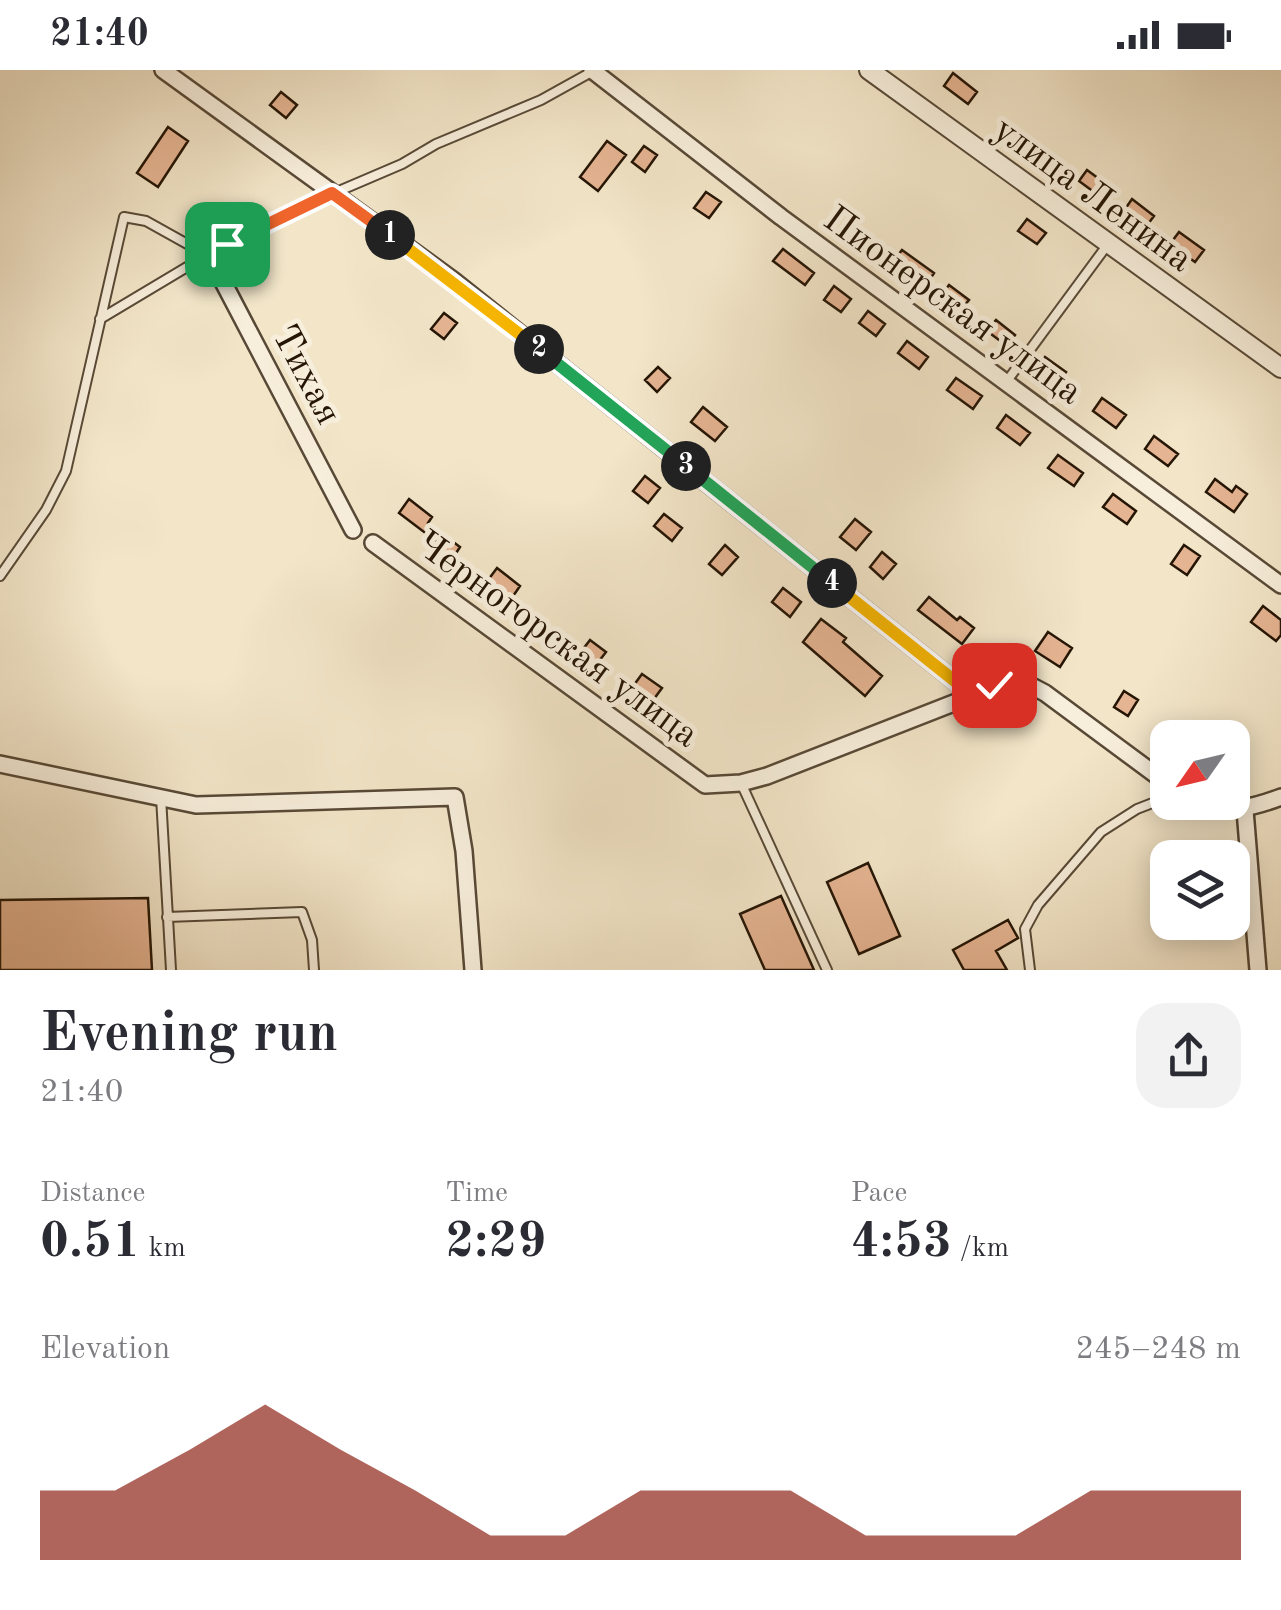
<!DOCTYPE html>
<html lang="en">
<head>
<meta charset="utf-8">
<style>
	body { margin:0; font-family:"Old Standard TT",serif; background:#f2f2f3; color:#2b2b33; height:100vh; display:flex; flex-direction:column; font-size:38px; white-space:nowrap }
	* { box-sizing:border-box; margin:0 }
	p { font-size:32px; color:#7c7c81 }
	.icon { flex:none; width:55px; height:55px; fill:none; stroke:currentColor; stroke-width:2; stroke-linecap:round; stroke-linejoin:round }
	.map { position:relative; height:900px; overflow:hidden }
	.panel { display:flex; flex-direction:column; background:#fff; flex:1 }
	.panel>* { flex:none }
	.needle { width:65px; rotate:236deg }
	.controls { position:absolute; left:1150px; top:650px; display:grid; gap:20px }
	.controls a { display:grid; place-items:center; width:100px; height:100px; border-radius:20px; background:#fff; box-shadow:0 5px 25px #0003; font-size:50px }
	.pin { position:absolute; display:grid; place-items:center; width:85px; height:85px; color:#fff; margin:-42px; border-radius:20px; box-shadow:0 5px 15px #0006 }
	.km { position:absolute; width:50px; height:50px; margin:-25px; border-radius:50%; background:#222; color:#fff; font-size:28px; line-height:50px; text-align:center }
	.round { display:grid; place-items:center; flex:none; width:105px; height:105px; border-radius:30px; background:#f2f2f3 }
	.headline { display:flex; align-items:center; justify-content:space-between; height:170px; padding:0 40px }
	h1 { font-size:55px; font-weight:700; line-height:75px }
	.stats { display:grid; grid-template-columns:repeat(3,1fr); gap:15px; height:170px; padding:10px 40px }
	.stats div { display:grid; align-content:center }
	.stats b { font-size:50px; font-weight:700 }
	.stats small { font-size:28px; font-weight:400 }
	.stats p { font-size:28px }
	.chart { height:280px; padding:20px 40px }
	.chart p { display:flex; justify-content:space-between }
	.chart svg { width:100%; height:180px; margin-top:10px; fill:#8f2418; opacity:.7 }
	.status { display:flex; justify-content:space-between; align-items:center; height:70px; padding:0 50px; background:#fff; direction:ltr }
	.status svg { height:28px; fill:currentColor }
	.map>svg:first-child { display:block }
	.building { fill:#e5b492; stroke:#251505; stroke-width:2.5 }
	.lines { fill:none; stroke-linecap:round; stroke-linejoin:round }
	.service-casing { stroke:#584936; stroke-width:12 }
	.minor-casing { stroke:#584936; stroke-width:20 }
	.tertiary-casing { stroke:#584936; stroke-width:22 }
	.service { stroke:#f7eedb; stroke-width:8 }
	.minor { stroke:#f7eedb; stroke-width:15 }
	.tertiary { stroke:#f7eedb; stroke-width:18 }
	.split-1-casing { stroke:#fff; stroke-width:20 }
	.split-2-casing { stroke:#fff; stroke-width:20 }
	.split-3-casing { stroke:#fff; stroke-width:20 }
	.split-4-casing { stroke:#fff; stroke-width:20 }
	.split-5-casing { stroke:#fff; stroke-width:20 }
	.split-1 { stroke:#f0652b; stroke-width:12 }
	.split-2 { stroke:#f5b400; stroke-width:12 }
	.split-3 { stroke:#22a559; stroke-width:12 }
	.split-4 { stroke:#22a559; stroke-width:12 }
	.split-5 { stroke:#f5b400; stroke-width:12 }
	.labels { text-anchor:middle; stroke-width:10; stroke-linejoin:round; paint-order:stroke }
	.street-label { font-size:38px; fill:#251505; stroke:#f7eedb }
</style>
</head>
<body>
<div class="status"><b>21:40</b><svg viewBox="0 0 49 12"><path d="M0 12V9h3v3zM5 12V6h3v6zM10 12V3h3v9zM15 12V0h3v12zM26 1h20v11H26zM47 4h2v5h-2z"/></svg></div>
<div class="map">
<svg width="1281" height="900" viewBox="0 0 1281 900">
	<rect width="100%" height="100%" fill="#f2e5c8"/>
	<filter id="stains"><feTurbulence type="fractalNoise" baseFrequency=".002" numOctaves="4"/><feColorMatrix values="0 0 0 0 .2 0 0 0 0 .09 0 0 0 0 .02 0 0 0 .5 -.17"/></filter>
	<radialGradient id="worn" r=".72"><stop offset=".6" stop-color="#630" stop-opacity="0"/><stop offset="1" stop-color="#630" stop-opacity=".3"/></radialGradient>
	<!-- building -->
	<path class="building" d="M953,3l24,19 -9,12 -24,-18z
		M281,22l16,13 -11,13 -16,-13z
		M168,57l20,14 -30,46 -21,-14z
		M607,71l19,14 -28,36 -18,-14z
		M644,76l13,9 -12,17 -13,-10z
		M1087,100l19,14 -8,11 -19,-14z
		M706,122l15,10 -12,16 -15,-10z
		M1132,129l22,17 -9,12 -22,-16z
		M1027,149l19,14 -9,11 -19,-13z
		M1179,162l25,18 -9,12 -25,-18z
		M783,179l31,24 -9,12 -32,-24z
		M902,180l32,23 -9,14 -33,-24z
		M949,215l20,15 -10,12 -19,-15z
		M834,216l17,13 -10,13 -17,-12z
		M868,241l17,13 -9,12 -17,-13z
		M444,243l13,10 -13,16 -13,-10z
		M996,250l19,15 -8,11 -20,-15z
		M907,271l21,16 -9,12 -21,-16z
		M1045,287l21,15 -9,12 -21,-15z
		M658,297l12,11 -13,14 -12,-12z
		M956,308l26,18 -9,13 -26,-19z
		M1102,328l24,17 -10,13 -23,-17z
		M703,337l24,20 -12,14 -24,-19z
		M1006,345l24,18 -10,12 -23,-17z
		M1154,366l24,18 -10,12 -23,-17z
		M1058,385l25,18 -9,13 -26,-18z
		M645,406l15,12 -12,15 -15,-12z
		M1215,409l17,13 4,-6 11,8 -13,18 -28,-20z
		M1113,424l23,17 -9,13 -24,-17z
		M409,429l23,18 -4,6 32,24 -9,14 -19,-14 4,-6 -37,-28z
		M664,444l18,14 -10,13 -18,-15z
		M855,449l16,13 -15,18 -16,-13z
		M725,475l13,12 -16,18 -13,-11z
		M1184,475l16,11 -13,19 -16,-11z
		M882,482l14,12 -13,15 -13,-12z
		M497,498l23,18 -11,16 -24,-18z
		M783,518l18,14 -11,15 -18,-15z
		M929,527l28,23 3,-3 14,11 -12,16 -44,-34z
		M1263,536l18,14v15l-5,6 -25,-19z
		M821,549l25,19 -3,4 39,34 -17,20 -62,-54z
		M1048,562l24,16 -12,19 -25,-16z
		M590,570l16,12 -10,13 -16,-12z
		M642,604l20,14 -11,15 -20,-14z
		M1124,621l14,9 -10,16 -14,-9z
		M868,793l32,73 -41,18 -32,-72z
		M781,826l33,74h-49l-25,-56z
		M148,828l4,72h-152v-70z
		M1008,850l10,18 -22,13 11,19h-43l-11,-20z"/>
	<g class="lines">
		<defs>
			<path id="service" d="M100,249l107,-64 71,-38 124,-53 34,-20 105,-44 54,-30
				M1007,311l101,-137
				M0,506l46,-66 20,-39 58,-254 22,4 61,34
				M741,713l86,187
				M161,727l10,173
				M167,847l135,-5 10,28 2,30
				M1030,900l-5,-41 13,-24 63,-73 36,-23 31,-12"/>
			<path id="minor" d="M163,0l290,210 518,414
				M592,0l189,147 500,368
				M227,174l-6,34 132,252
				M373,473l332,242 36,-2 26,-7 243,-95 16,2 19,10 123,91
				M0,694l196,41 259,-8 9,54 9,119
				M1198,732c31,12 54,6 83,-5
				M1245,740l13,160"/>
			<path id="tertiary" d="M869,0l412,298"/>
		</defs>
		<!-- service casing -->
		<use href="#service" class="service-casing"/>
		<!-- minor casing -->
		<use href="#minor" class="minor-casing"/>
		<!-- tertiary casing -->
		<use href="#tertiary" class="tertiary-casing"/>
		<!-- service -->
		<use href="#service" class="service"/>
		<!-- minor -->
		<use href="#minor" class="minor"/>
		<!-- tertiary -->
		<use href="#tertiary" class="tertiary"/>
	</g>
	<g class="lines">
		<defs>
			<path id="split-1" d="M227,174l105,-51 58,42"/>
			<path id="split-2" d="M390,165l149,114"/>
			<path id="split-3" d="M539,279l147,117"/>
			<path id="split-4" d="M686,396l146,117"/>
			<path id="split-5" d="M832,513l139,111 23,-9"/>
		</defs>
		<!-- split-1 casing -->
		<use href="#split-1" class="split-1-casing"/>
		<!-- split-2 casing -->
		<use href="#split-2" class="split-2-casing"/>
		<!-- split-3 casing -->
		<use href="#split-3" class="split-3-casing"/>
		<!-- split-4 casing -->
		<use href="#split-4" class="split-4-casing"/>
		<!-- split-5 casing -->
		<use href="#split-5" class="split-5-casing"/>
		<!-- split-1 -->
		<use href="#split-1" class="split-1"/>
		<!-- split-2 -->
		<use href="#split-2" class="split-2"/>
		<!-- split-3 -->
		<use href="#split-3" class="split-3"/>
		<!-- split-4 -->
		<use href="#split-4" class="split-4"/>
		<!-- split-5 -->
		<use href="#split-5" class="split-5"/>
	</g>
	<g class="labels">
		<!-- street labels -->
		<g class="street-label">
			<text transform="translate(1094 123) rotate(36)" y="13">улица Ленина</text>
			<text transform="translate(954 234) rotate(36)" y="13">Пионерская улица</text>
			<text transform="translate(308 304) rotate(62)" y="13">Тихая</text>
			<text transform="translate(558 568) rotate(36)" y="13">Черногорская улица</text>
		</g>
	</g>
	<rect width="100%" height="100%" filter="url(#stains)"/>
	<rect width="100%" height="100%" fill="url(#worn)"/>
</svg>
<div class="controls">
<a><svg class="needle" viewBox="-14 -14 28 28"><path d="M0-13l5 13h-10z" fill="#e53935"/><path d="M0 13l5-13h-10z" fill="#7c7c81"/></svg></a>
<a><svg class="icon" aria-label="layers" viewBox="0 0 24 24"><path d="M12 4l9 5-9 5-9-5zM3 14l9 5 9-5"/></svg></a>
</div>
<div class="pin" style="left:227px;top:174px;background:#1e9e55"><svg class="icon" aria-label="arrive" viewBox="0 0 24 24"><path d="M6 21V4h12l-3 4 3 4H6"/></svg></div>
<div class="pin" style="left:994px;top:615px;background:#d93025"><svg class="icon" aria-label="check" viewBox="0 0 24 24"><path d="M5 12l5 5 9-10"/></svg></div>
<b class="km" style="left:390px;top:165px">1</b>
<b class="km" style="left:539px;top:279px">2</b>
<b class="km" style="left:686px;top:396px">3</b>
<b class="km" style="left:832px;top:513px">4</b>
</div>
<section class="panel">
<div class="headline"><div><h1>Evening run</h1><p>21:40</p></div><a class="round"><svg class="icon" aria-label="share" viewBox="0 0 24 24"><path d="M12 15V3M7 8l5-5 5 5M5 13v7h14v-7"/></svg></a></div>
<div class="stats">
<div><p>Distance</p><b>0.51<small> km</small></b></div>
<div><p>Time</p><b>2:29</b></div>
<div><p>Pace</p><b>4:53<small> /km</small></b></div>
</div>
<div class="chart"><p><span>Elevation</span>245–248 m</p>
<svg viewBox="0 0 160 44" preserveAspectRatio="none"><path d="M0 44V27L10 27L20 17L30 6L40 17L50 27L60 38L70 38L80 27L90 27L100 27L110 38L120 38L130 38L140 27L150 27L160 27V44z"/></svg>
</div>
</section>
</body>
</html>
